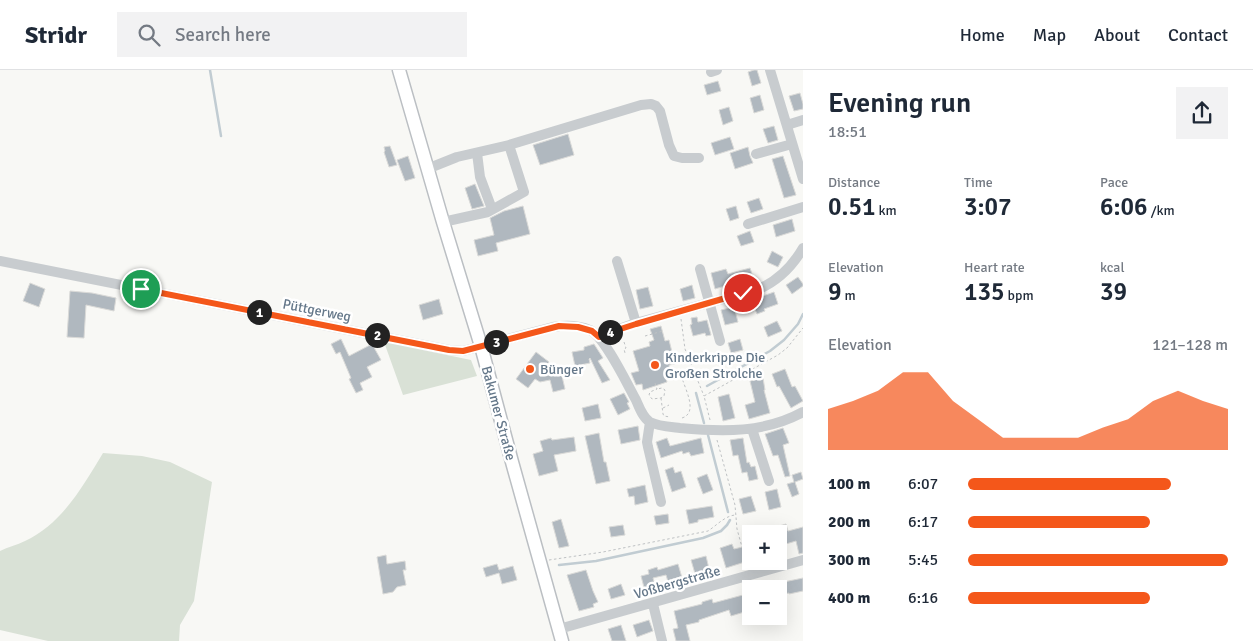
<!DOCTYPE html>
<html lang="en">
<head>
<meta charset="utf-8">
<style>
	body { margin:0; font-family:Signika,sans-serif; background:#f2f2f3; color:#1f2937; height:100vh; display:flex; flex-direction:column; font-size:19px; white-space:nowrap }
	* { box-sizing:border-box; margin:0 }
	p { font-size:16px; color:#747a83 }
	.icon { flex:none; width:28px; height:28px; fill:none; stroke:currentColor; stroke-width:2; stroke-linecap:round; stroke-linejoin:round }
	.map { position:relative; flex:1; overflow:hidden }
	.drawer { display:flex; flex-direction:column; background:#fff; width:450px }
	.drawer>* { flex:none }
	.tools { position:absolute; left:742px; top:455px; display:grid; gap:10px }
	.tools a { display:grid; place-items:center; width:45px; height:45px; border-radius:0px; background:#fff; box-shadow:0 5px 20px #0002; font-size:25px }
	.pin { position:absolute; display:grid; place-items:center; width:42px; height:42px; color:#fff; margin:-21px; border:2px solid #fff; border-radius:50%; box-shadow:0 1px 5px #0007 }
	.km { position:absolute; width:25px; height:25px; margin:-12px; border-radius:50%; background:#222; color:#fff; font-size:14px; line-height:25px; text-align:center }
	.round { display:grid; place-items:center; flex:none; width:52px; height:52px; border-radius:0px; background:#f2f2f3 }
	.head { display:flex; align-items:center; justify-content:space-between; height:85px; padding:0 25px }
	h1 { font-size:28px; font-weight:600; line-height:38px }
	.figures { display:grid; grid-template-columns:repeat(3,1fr); gap:8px; height:85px; padding:5px 25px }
	.figures div { display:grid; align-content:center }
	.figures b { font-size:25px; font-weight:600 }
	.figures small { font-size:14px; font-weight:400 }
	.figures p { font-size:14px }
	.chart { height:140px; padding:10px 25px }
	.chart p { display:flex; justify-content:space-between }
	.chart svg { width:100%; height:90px; margin-top:5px; fill:#f4571a; opacity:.7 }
	ul { padding:0 25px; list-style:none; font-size:16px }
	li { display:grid; grid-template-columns:80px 60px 1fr; align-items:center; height:38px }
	li i { height:12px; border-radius:6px; background:#f4571a }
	header { display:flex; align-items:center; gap:30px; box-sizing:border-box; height:70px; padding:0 25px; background:#fff; border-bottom:1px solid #e0e1e3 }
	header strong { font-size:24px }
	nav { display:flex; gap:28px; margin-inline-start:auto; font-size:18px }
	.search { width:350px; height:45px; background:#f2f2f3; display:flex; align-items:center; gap:12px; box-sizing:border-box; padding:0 18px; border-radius:0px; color:#747a83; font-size:19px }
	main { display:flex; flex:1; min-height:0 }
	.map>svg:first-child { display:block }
	.green { fill:#d9e1d6 }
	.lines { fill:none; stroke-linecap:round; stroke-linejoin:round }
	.stream { stroke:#c1ccd2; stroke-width:2.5 }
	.building { fill:#b0b8bf; stroke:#dadad8 }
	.major-casing { stroke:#bbbfc3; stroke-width:15 }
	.path { stroke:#bfc2c4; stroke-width:1; stroke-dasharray:2.5 2.5; stroke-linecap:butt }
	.minor { stroke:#c8cccf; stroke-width:10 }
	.major { stroke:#fff; stroke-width:12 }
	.route-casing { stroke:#fff; stroke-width:10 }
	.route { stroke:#f4571a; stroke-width:6 }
	.poi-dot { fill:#f4571a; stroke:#fff; stroke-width:2 }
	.labels { text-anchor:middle; stroke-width:5; stroke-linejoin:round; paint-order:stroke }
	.street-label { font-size:14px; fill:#647789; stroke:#fff }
	.poi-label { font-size:14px; fill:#647789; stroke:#fff; text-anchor:start }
</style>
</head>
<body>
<header>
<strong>Stridr</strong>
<div class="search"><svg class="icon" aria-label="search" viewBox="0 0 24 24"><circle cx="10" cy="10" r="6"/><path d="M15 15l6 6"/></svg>Search here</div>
<nav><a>Home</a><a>Map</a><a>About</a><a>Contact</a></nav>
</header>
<main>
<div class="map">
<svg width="803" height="571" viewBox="0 0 803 571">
	<rect width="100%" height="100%" fill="#f8f8f5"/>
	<!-- green -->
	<path class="green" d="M384,272l87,18 6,16 -74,19z
		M103,383l39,3 28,6 42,20 -18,119 -14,24 -1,16h-131l-48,-11v-79c8,-4 17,-6 25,-10 37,-17 58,-55 78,-88z"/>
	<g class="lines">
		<!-- stream -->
		<path class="stream" d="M210,0l11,66
			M707,316l63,-35 14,-11 14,-16 5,-10
			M696,323l8,30
			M708,365l20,77
			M559,495l37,-4 107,-23 18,-7 6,-6 3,-5"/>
	</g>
	<!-- building -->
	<path class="building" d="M754,0h3l4,13 -9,3 -4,-14z
		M718,11l3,10 -14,4 -3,-10z
		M800,23l3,11v5l-9,2 -5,-15z
		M760,25l4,15 -10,3 -4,-15z
		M729,37l4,14 -10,4 -4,-15z
		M774,56l4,14 -10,3 -5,-14z
		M568,64l6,21 -34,10 -7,-20z
		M730,67l4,12 -19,6 -4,-12z
		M390,76l7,19 -8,2 -5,-15 1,-1 -1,-4z
		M748,77l2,9 3,7 -18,6 -5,-16z
		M408,86l7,22 -10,3 -8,-21z
		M783,86l13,39 -12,3 -12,-39z
		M475,114l9,22 -12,3 -7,-21z
		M759,128l4,11 -12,4 -4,-11z
		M523,136l7,28 -34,9 2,8 -20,5 -4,-16 20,-5 -4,-17 14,-7z
		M736,136l3,12 -9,3 -4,-12z
		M792,149l3,12 -19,6 -3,-12z
		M750,161l4,11 -13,4 -4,-10z
		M772,181l11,6 -5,10 -11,-5z
		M750,198l4,12 -12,4 -1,-3 -26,8 -4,-16 15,-4 2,5z
		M798,207l5,7v2l-11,8 -6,-9z
		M30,213l15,6 -6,18 -16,-6z
		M692,215l3,13 -12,3 -3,-12z
		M648,217l5,19 -13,3 -4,-19z
		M70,221l22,2 24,5 -2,13 -28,-6 -2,33 -17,-1z
		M774,222l4,12 -14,5 1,2 -8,3 -5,-12 9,-3 -1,-2z
		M439,229l4,15 -20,6 -4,-15z
		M734,237l4,15 -13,3 -4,-15z
		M697,247l1,5 9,-2 4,15 -5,1 -1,-3 -12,3 -3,-11 2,-1 -1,-6z
		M777,251l5,10 -14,6 -4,-10z
		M661,256l4,15 4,-1 6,24 -6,1 3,8 -7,2 2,7 -24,8 -1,-6 -6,1 -5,-12 8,-2 -6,-20 17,-5 -1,-4 5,-2 -4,-11z
		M341,269l8,17 23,-12 9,16 -14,7 5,10 -12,6 3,7 -7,3 -7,-14 2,-1 -11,-26 -4,2 -5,-10z
		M740,269l3,11 -12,3 -3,-10z
		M594,274l9,14 -5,3 12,19 -8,3 -12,-25 -1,1 1,4 -15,3 -3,-14 12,-2v-3z
		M536,282l13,10 -5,7 7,5 10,-2 4,17 -12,3 -3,-12 -10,2 -5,-3 -7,9 -12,-9z
		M785,299l7,18 3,-1 8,15 -12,7 -12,-22 -2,1 -5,-13z
		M763,308l2,12h-1l6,23 -21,6 -4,-14 10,-3 -5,-21z
		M624,323l5,9 -2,1 3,6 -12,6 -8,-16z
		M729,324l6,24 -12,3 -5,-24z
		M598,334l3,14 -16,3 -3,-13z
		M638,356l2,14 -19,4 -3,-14z
		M783,358l6,15 -6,2 7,31 -5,1 -7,-22 -5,1 -8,-22z
		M599,363l5,29h2l4,19 -14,3 -11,-48z
		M574,367l2,14 -22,4 4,16 -19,5 -6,-22 10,-3 -3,-10 11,-3 1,2z
		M667,368l3,8 31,-8 3,15 -13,3 -2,-4 -6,2 -1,-3 -21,7 -5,-16z
		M743,368l4,25 2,-1 2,5 4,-1 3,13 -9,2 -2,-9 -5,1 -4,-18 -5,1 -3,-16z
		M673,397l2,6 6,-2 5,16 -14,5 -7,-22z
		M801,402l2,7 -8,3 4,12 -7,3 -5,-13 7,-2 -2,-7z
		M707,404l6,16 -10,4 -6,-16z
		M645,415l3,17 -13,3 -1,-9 -5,1 -2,-8z
		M777,419l4,18 -12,3 -4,-18z
		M751,426l5,15 -13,3 -4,-15z
		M712,436l2,11 -16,3v2l-9,2 -3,-14z
		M668,444l1,9 -13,2 -2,-9z
		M561,449l8,27 -10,2 -7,-26z
		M786,454l2,7 15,-4v26l-4,1 -3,-13 -17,5v-12h-20v-2z
		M623,455l2,10 -14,2 -2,-10z
		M732,474l2,5 17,-4v15l-25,8 -6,-20z
		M386,485l1,9 18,-3 1,9h-3l3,15 -9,2 -4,5 -10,2 -6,-37z
		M706,486l4,17 -14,4 -5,-17z
		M497,494l2,6 14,-4 4,14 -15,4 -3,-11 -13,4 -3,-9z
		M678,494l5,17 -14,4 -3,-10 -13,3 3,10 -11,3 -4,-15 8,-2 -1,-4 9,-3 1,3z
		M586,500l7,21 5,11 -5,2 1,3 -15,4 -12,-36z
		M803,508v13l-14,3v-1l-10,2v-12z
		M621,514l4,11 -14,4 -3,-10z
		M751,520v20l-20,6 -2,-6 -30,10v2l-13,3 4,16h-14l-3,-12 5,-1 -4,-17 28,-7v-2l10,-3 1,4 30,-8v-3z
		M649,550l4,11 -16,6 -4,-12z
		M621,555l5,16h-14l-4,-12z"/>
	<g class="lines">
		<defs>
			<path id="major" d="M399,0l44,152 38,124 31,116 50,179"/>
		</defs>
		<!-- major casing -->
		<use href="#major" class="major-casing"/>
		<!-- path -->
		<path class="path" d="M681,249l4,30 19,47
			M645,266l18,-5
			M624,272l2,6 -2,1 1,4 2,1
			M655,313l2,6 -7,3 -1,3 3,4 9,-1 3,-2 1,-6 -3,-2 -5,1
			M661,328l2,16 1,2 6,1
			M663,338l6,-3
			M682,348c16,-5 4,-27 0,-40
			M710,350l-6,-24 74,-41 9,-7 16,-20
			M717,370l18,65 2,24 10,36
			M549,490l54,-8 105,-21c9,-6 17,-15 27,-16"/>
		<!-- minor -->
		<path class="minor" d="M770,0l33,109
			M711,2l6,-2
			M787,55l16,-5
			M477,83l3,24 12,32
			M756,84l36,-10
			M427,99l30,-12 52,-12 132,-40 10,-1 5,2 4,5 9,34 5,11 8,2h17
			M443,152l45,-10 36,-20 -15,-47
			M748,154l55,-17
			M0,191l449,89 14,1 90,-24c12,-2 25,-2 37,3 15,7 37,54 46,70 3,7 7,18 14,22 7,4 22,5 30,6 43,4 85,5 123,-16
			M617,191l19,62
			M700,199l20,72
			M599,267l9,-4 28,-10 123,-34c20,-9 33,-22 44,-41
			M650,352l-3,20 1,5 13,55
			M752,359l17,52
			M653,534l9,37
			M559,559l244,-69"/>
		<!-- major -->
		<use href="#major" class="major"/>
	</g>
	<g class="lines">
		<defs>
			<path id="route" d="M141,219l308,61 14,1 96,-25 19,1 14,4 7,6 9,-4 28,-9 107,-31"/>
		</defs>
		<!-- route casing -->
		<use href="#route" class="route-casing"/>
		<!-- route -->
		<use href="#route" class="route"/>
	</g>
	<!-- markers -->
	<g class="poi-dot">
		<circle cx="655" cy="295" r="5"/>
		<circle cx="530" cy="299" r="5"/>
	</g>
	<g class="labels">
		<!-- street labels -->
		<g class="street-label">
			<text transform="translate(317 240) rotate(11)" y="5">Püttgerweg</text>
			<text transform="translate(499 343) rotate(75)" y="5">Bakumer Straße</text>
			<text transform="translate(677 512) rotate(-16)" y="5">Voßbergstraße</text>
		</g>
		<!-- poi labels -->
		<g class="poi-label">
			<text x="665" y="292">Kinderkrippe Die<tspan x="665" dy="16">Großen Strolche</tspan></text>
			<text x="540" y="304">Bünger</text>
		</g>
	</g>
</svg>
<div class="tools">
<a>+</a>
<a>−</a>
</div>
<div class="pin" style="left:141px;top:219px;background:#1e9e55"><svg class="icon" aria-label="arrive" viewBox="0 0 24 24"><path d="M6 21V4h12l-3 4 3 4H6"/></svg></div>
<div class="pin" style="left:743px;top:223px;background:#d93025"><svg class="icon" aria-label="check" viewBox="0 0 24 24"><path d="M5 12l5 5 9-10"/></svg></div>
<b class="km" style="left:259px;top:242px">1</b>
<b class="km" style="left:377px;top:265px">2</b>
<b class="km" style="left:496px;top:272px">3</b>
<b class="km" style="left:610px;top:262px">4</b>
</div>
<section class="drawer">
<div class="head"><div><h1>Evening run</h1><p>18:51</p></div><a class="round"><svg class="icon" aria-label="share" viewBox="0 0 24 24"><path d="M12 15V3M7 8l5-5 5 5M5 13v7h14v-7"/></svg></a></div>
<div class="figures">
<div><p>Distance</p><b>0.51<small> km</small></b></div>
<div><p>Time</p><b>3:07</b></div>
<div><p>Pace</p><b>6:06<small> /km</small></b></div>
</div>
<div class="figures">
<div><p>Elevation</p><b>9<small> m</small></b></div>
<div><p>Heart rate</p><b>135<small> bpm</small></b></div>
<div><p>kcal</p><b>39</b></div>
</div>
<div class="chart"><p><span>Elevation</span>121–128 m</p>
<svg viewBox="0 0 160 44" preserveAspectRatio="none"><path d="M0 44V24L10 20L20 15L30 6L40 6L50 20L60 29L70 38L80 38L90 38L100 38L110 33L120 29L130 20L140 15L150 20L160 24V44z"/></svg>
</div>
<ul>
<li><b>100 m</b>6:07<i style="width:78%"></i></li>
<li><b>200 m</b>6:17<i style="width:70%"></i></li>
<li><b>300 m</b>5:45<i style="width:100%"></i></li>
<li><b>400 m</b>6:16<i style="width:70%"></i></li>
</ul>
</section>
</main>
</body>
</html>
